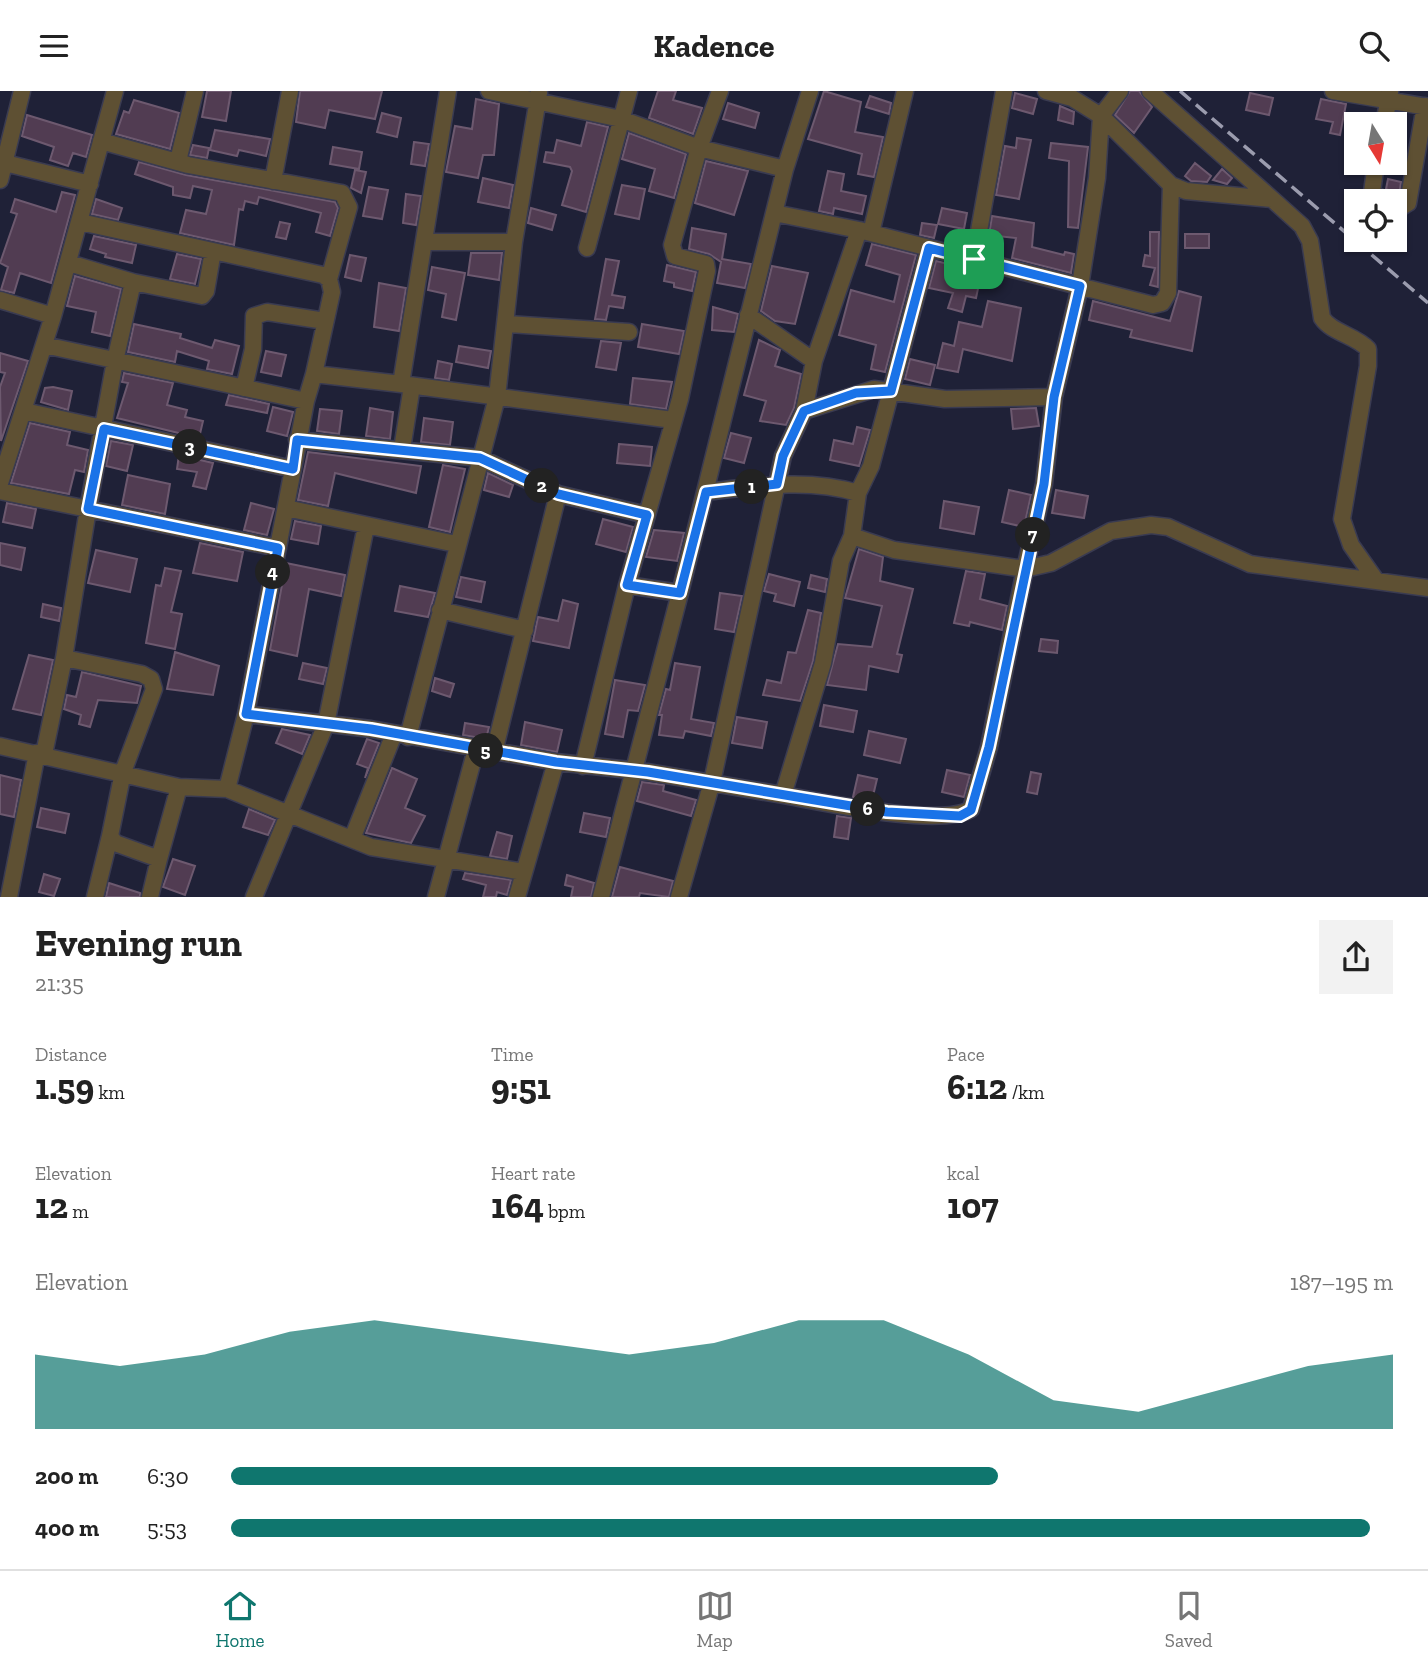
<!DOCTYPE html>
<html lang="en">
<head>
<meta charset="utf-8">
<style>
	body { margin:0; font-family:"Zilla Slab",serif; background:#f2f2f2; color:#222; height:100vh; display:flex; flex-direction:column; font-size:26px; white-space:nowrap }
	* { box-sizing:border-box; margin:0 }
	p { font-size:23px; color:#767676 }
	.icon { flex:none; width:38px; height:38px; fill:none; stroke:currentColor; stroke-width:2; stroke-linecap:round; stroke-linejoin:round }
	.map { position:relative; height:806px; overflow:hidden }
	.side { display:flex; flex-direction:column; background:#fff; flex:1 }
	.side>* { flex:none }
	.needle { width:46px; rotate:169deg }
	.fabs { position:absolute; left:1344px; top:21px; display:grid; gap:14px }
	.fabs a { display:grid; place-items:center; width:63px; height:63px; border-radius:0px; background:#fff; box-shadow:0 2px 5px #0004; font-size:35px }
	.pin { position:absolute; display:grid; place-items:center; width:60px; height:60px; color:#fff; margin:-30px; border-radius:14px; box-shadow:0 4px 10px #0006 }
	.km { position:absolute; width:35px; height:35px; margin:-18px; border-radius:50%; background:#222; color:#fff; font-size:19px; line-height:35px; text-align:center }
	.round { display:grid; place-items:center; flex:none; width:74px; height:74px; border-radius:0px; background:#f2f2f2 }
	.head { display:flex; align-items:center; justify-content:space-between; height:119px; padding:0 35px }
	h1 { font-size:38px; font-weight:800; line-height:52px }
	.figures { display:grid; grid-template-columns:repeat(3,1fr); gap:10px; height:119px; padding:7px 35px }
	.figures div { display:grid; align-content:center }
	.figures b { font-size:35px; font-weight:800 }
	.figures small { font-size:19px; font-weight:400 }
	.figures p { font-size:19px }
	.chart { height:196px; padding:14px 35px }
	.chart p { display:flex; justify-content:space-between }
	.chart svg { width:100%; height:126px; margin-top:7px; fill:#0f766e; opacity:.7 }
	ul { padding:0 35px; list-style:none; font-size:23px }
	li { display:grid; grid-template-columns:112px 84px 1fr; align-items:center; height:52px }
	li i { height:18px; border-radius:9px; background:#0f766e }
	header { display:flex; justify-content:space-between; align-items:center; height:91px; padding:0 35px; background:#fff; font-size:32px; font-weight:800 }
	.tabs { display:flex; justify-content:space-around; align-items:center; height:98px; border-top:2px solid #e0e0e0; background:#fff; font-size:19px; color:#767676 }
	.tabs a { display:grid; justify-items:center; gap:4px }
	.tabs .current { color:#0f766e }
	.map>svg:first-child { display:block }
	.building { fill:#513c52; stroke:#6d596f; stroke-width:2 }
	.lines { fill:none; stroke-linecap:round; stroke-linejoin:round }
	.street-casing { stroke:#3a3b51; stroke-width:19 }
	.street { stroke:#5e5033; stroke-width:16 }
	.rail { stroke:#9b9cae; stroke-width:3.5; stroke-dasharray:14 7; stroke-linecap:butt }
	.route-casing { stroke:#fff; stroke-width:14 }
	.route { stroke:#1a73e8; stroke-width:9 }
</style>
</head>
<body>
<header><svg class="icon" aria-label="menu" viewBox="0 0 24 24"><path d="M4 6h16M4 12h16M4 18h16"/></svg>Kadence<svg class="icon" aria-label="search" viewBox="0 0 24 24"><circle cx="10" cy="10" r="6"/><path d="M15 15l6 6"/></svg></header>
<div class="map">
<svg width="1428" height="806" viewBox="0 0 1428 806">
	<rect width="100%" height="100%" fill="#1f2137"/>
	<!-- building -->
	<path class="building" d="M207,0h24l-5,30 -24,-4z
		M300,0h82l-7,28 -46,-9 -4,18 -29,-6z
		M658,0h18l-3,9 29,8 -9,26 -44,-16z
		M824,0l37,11 -6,30 28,5 -9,40 -16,-3 4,-20 -54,-15z
		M1130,0h9l13,16 -18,26 -19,-18z
		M1015,2l22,6 -4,15 -21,-6z
		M1250,2l23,5 -4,17 -23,-5z
		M870,5l21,7 -2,11 -23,-7z
		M476,8l23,5 -5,51h-11l-5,23 -32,-6 9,-46 17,3z
		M1321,8l25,5 -6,31 -10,-2 3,-11 -17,-3z
		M134,9l45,13 -9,36 -54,-15 8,-23 5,2z
		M728,12l31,10 -4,15 -32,-9z
		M1060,15l14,6 -1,12 -15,-4z
		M382,22l19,5 -4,19 -20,-5z
		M27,24l65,20 -6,22 -13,-4 -5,13 -18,-6 4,-13 -32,-11z
		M587,31l21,5 -22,85 -24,-7 10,-34 -2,-4 -26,-5 2,-10 8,1 3,-13 24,6z
		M215,39l55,9 -4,17 -27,-6 -2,6 -27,-6z
		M629,42l57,21 -12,44 -25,-7 6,-22 -33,-10z
		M1017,47l14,2 -12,59 -23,-4 9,-49 11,2z
		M414,51l15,2 -4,22 -14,-2z
		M1051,52l37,4 -10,81 -10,-1 1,-66 -20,-3z
		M193,54l16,3 -2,10 -17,-3z
		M333,56l29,5 -3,17 -29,-5z
		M706,70l42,10 -14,44 -39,-12z
		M139,71l47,13 149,27 3,6 -8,28 -14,-4 5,-19 -62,-16 -2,7 -12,-3 -2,9 -4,-1 -5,36 -54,-12 6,-23 20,4 6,-24 -19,-4 -3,12 -17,-3v-8l-38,-13z
		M1195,72l16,13 -4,6 -16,-1 -6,-5z
		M1222,78l10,9 -5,6 -14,-4z
		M355,79l11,2 -5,21 -10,-5z
		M828,80l16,3 -3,17 25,5 -4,18 -28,-6 -1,6 -14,-3z
		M483,87l30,7 -4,23 -31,-6z
		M1388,88l13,3 -2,13 -13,-6z
		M622,94l23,4 -6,30 -24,-5z
		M369,96l19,3 -6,29 -19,-3z
		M62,101l13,3 -24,88 -31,-10 -6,20 -13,-3 7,-23 -8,-4 17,-49 -6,-2 4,-13 41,13z
		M406,103l15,2 -5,29 -13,-2z
		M96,108l26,9 -4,12 -26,-6z
		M531,117l25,7 -4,15 -24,-7z
		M942,117l25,5 -3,16 -26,-5z
		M992,125l42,7 -2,24 32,8 1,-3 9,2 -3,19 -59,-15 4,-20 -27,-3z
		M280,131l10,2 -4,15 -10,-2z
		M922,132l15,2 -3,13 -14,-3z
		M692,137l34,6 -4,25 29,5 -6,24 -28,-5 4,-21 -12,-8 -20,-5z
		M1150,141h9l-1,55 -8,-2 5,-17 -12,-2 2,-11 5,1z
		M1185,143h24v14h-24z
		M94,145l42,9 -4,18 -27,-6 1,-3 -16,-5z
		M872,153l44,11 -31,117 -14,-3 5,-24 -37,-10 12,-45 43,12 6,-27 -34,-10z
		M471,162h31l-3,27 -31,-5z
		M177,163l24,5 -6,25 -25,-5z
		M350,164l16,3 -5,23 -16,-4z
		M606,168l13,2 -7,34 13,2 -2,11 -14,-2 -3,14 -11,-1z
		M936,170l21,5 -3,13 25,5 -3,14 -10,-2 -4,16 -14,-4 5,-15 -24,-5z
		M667,174l29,7 -4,19 -18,-4v-4l-10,-2z
		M772,175l36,7 -13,51 -20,-3 -14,-10z
		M432,176l33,6 -9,47 -14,-3 4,-23 -18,-4z
		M75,185l46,13 -11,47 -18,-4 4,-20 -29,-6z
		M379,192l27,5 -7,43 -25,-4z
		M1179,200l22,6 -9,54 -62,-14 2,-7 -43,-10 4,-19 77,20z
		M988,210l33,7 -9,53 -49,-12 -5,23 -21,-4 6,-25 11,3 5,-24 23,5z
		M713,216l25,7 -4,18 -22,-2z
		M134,233l47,10 -1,4 32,10 3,-8 24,6 -7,28 -25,-5 2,-8 -32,-10 -2,11 -47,-10z
		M642,233l42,7 -5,23 -41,-7z
		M759,249l21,10 -5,16 26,8 -7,34 -8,17 -26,-4 6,-20 -22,-6z
		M601,250l20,2 -5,27 -20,-3z
		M459,255l32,5 -3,17 -32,-6z
		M266,260l20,4 -5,21 -20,-4z
		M0,262l28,8 -27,80 -1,-54 5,-14 -5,-1z
		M910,268l25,6 -5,20 -25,-6z
		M438,270l14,3 -3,16 -14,-2z
		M124,282l49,10 -6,22 20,5 -2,7 18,4 -4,17 -82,-20 11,-35 -6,-1z
		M633,287l39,4 -6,27 -36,-5z
		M53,296l19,4 -4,19 -27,-8 4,-14z
		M229,304l40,9 -2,9 -41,-8z
		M273,316l20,5 -6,24 -20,-5z
		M370,317l23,4 -3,27 -24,-3z
		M1036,317l3,18 -26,3 -2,-20z
		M320,318l22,2 -3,23 -22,-3z
		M424,327l29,4 -3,23 -29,-3z
		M30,332l40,9 -3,13 21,5 -4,22 -9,-2 -6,24 -58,-11z
		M857,336l13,3 -11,36 -29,-6 4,-20 19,4z
		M731,342l20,5 -7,25 -20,-5z
		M111,350l22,4 -6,26 -21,-5z
		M619,353l33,3 -2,19 -33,-3z
		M308,361l113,14 -5,27 -81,-20 -7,33 -30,-6z
		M179,364l34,8 -7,26 -13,-3 4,-14 -20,-3z
		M443,374l22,4 -15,63 -21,-5z
		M488,382l25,12 -4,12 -25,-7z
		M128,384l42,9 -5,30 -43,-9z
		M1009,399l22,5 -7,32 -22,-5z
		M1056,399l32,6 -4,22 -32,-5z
		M944,410l35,6 -5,27 -34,-6z
		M7,412l29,6 -4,19 -29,-6z
		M251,412l23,6 -7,26 -23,-5z
		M603,428l30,8 -7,25 -30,-8z
		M295,430l26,5 -3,18 -27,-5z
		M654,439l30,3 -7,28 -31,-4z
		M0,452l25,5 -4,22 -21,-5z
		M200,452l43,9 -6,29 -44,-8z
		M859,458l24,8 -3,24 33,8 -16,65 5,1 -4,17 -29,-6 -3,24 -39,-5 11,-41 34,3 10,-41 -37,-8z
		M96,459l41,9 -7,33 -42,-9z
		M286,472l59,12 -4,21 -32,-7 -12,67 -27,-6z
		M165,477l16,3 -10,41 11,2 -7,35 -29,-6 10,-58 5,1z
		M966,480l19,3 -5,25 27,7 -5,24 -32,-8 -1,4 -15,-3z
		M769,483l31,8 -6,24 -20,-5 2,-7 -12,-3z
		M811,484l16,4 -2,13 -17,-4z
		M461,486l24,5 -4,20 -25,-5z
		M400,495l35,7 -7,24 -33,-6z
		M720,502l22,3 -8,36 -19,-3z
		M563,509l15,4 -9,44 -36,-7 5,-24 20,4z
		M43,513l18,4 -2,13 -18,-4z
		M808,519l13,3 -8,48 -13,40 -37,-6 4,-15 14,3 7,-31 8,1z
		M1041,548l17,2 -1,12 -18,-2z
		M175,561l44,14 -6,29 -46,-6z
		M29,564l24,5 -12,55 -28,-6z
		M303,572l24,5 -4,16 -24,-5z
		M675,572l25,4 -9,52 23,4 -3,13 -26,-5 -2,7 -24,-3 3,-20h-3l7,-26 4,1z
		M82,581l59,14 -4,17 -39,-3 -8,27 -11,-3 2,-9 -17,-6 3,-14 9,2z
		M435,587l19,6 -4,13 -18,-6z
		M615,589l30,5 -7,26 -10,-1 -5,27 -18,-3z
		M824,614l33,6 -4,21 -33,-6z
		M737,626l30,5 -5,26 -30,-5z
		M525,631l37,8 -5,22 -36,-7z
		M465,632l24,4 -3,12 -23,-4z
		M282,638l28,6 -8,19 -26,-11z
		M869,640l37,8 -6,24 -36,-8z
		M367,648l12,4 -14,35 3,-10 -11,-4z
		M392,677l25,11 -12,29 20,8 -14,27 -45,-10z
		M947,679l23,5 -6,22 -22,-5z
		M1031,681l10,2 -4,20 -10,-2z
		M0,684l21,5 -7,37 -14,-3z
		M858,684l19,4 -5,21 -19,-3z
		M642,691l22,3 -1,6 33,9 -5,16 -54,-15z
		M41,717l28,6 -4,19 -28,-6z
		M249,718l26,11 -7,15 -25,-8z
		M584,722l26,5 -4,19 -26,-5z
		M837,725l14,2 -3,21 -14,-2z
		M497,741l15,4 -5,23 -17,-3z
		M173,768l22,7 -10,29 -22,-8z
		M620,776l53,14 -4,16 -29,-4 -1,4h-27z
		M465,782l46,7 -4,15 -10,-3 -1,5h-13l3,-12 -23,-6z
		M44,783l16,5 -6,17 -15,-4z
		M567,784l27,8 -3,14h-20l2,-10 -8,-2z
		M109,792l31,10v4h-34z"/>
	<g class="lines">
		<defs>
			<path id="street" d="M489,0l132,28 78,29 86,21 -11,44 85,17 294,75 9,-2 6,-10 3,-108
				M1046,0l26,7 29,18 19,-25
				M1150,0l122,108
				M1333,0l95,16
				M1384,33l6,-32
				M101,50l87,24 154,28 7,14 -20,72
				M178,70l17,-70
				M5,72l85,21
				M1376,72l-4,29 13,9
				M785,78l25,-78
				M0,89l22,-89
				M273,90l17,-90
				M1395,114l5,3 8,-5 17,-97
				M80,131l133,29 -7,40 -4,5 -69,-14 -18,79 -27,148 190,39
				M871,142l34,-142
				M424,151h90l25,-149
				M587,157l42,-157
				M213,160l110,24 6,4 3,13 -18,82
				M974,168l30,-168
				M69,172l64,19
				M0,209l53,16 -53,167
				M748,224l66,46
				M53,225l62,-225
				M507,233l122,8
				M401,293l272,36
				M244,297l9,-39 1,-33 13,-4 58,9
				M306,310l8,-27 87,10 47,-293
				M24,320l269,58 13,-68 -262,-56
				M804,320l70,-22 71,10 109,-2
				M297,349l183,18 78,36 89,21 33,-116 27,-128 -1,-7 -31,-8 -3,-11 27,-97 21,-57
				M402,358l10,-63
				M0,400l88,18 -24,149 78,16 9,5 3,10 -31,83 -13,64 5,7 44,16 -9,38
				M706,401c51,-6 103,-14 152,1l-6,43
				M858,402l13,-27 58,-218
				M286,417l170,36
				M647,424l-20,70 53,8 94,-380
				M440,519l85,20
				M246,623l47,-245
				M408,646l89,-340 17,-155
				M0,655l179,41 48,2 19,-75 125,15 185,33 92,10 135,23 40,-132 18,-102 11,-25 42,14 131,19 19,-85 10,-87 26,-111 17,-108 4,-62 70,69 15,6 86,8 30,27 8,15 12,77c10,15 33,17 46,31v17l-26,153 9,26 24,34
				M494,661l64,-258
				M44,663l20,-96
				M583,675l44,-181
				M227,698l144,58 153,25
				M783,704c39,7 158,33 188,14l18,-62 36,-178 26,-6 60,-32 40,-6 17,2 82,37 178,24
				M352,748l42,-105
				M159,768l20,-72
				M9,806l28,-144
				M95,806l15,-61
				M254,806l72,-173 40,-198
				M436,806l40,-148
				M517,806l39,-135
				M601,806l79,-304
				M679,806l33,-115 71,-326 21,-45 10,-50 45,-131"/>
		</defs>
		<!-- street casing -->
		<use href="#street" class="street-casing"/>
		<!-- street -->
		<use href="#street" class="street"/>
		<!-- rail -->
		<path class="rail" d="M1180,0l248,212"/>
	</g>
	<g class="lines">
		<defs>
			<path id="route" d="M929,157l151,38 -26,111 -10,87 -55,263 -18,63 -11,6 -73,-4 -239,-40 -92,-10 -185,-33 -125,-15 32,-166 -190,-39 16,-80 189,40 4,-29 183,18 78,36 89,21 -20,70 53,8 26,-101 71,-8 6,-28 21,-45 52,-18 35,-2z"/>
		</defs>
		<!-- route casing -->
		<use href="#route" class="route-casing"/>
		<!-- route -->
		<use href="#route" class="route"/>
	</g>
</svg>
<div class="fabs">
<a><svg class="needle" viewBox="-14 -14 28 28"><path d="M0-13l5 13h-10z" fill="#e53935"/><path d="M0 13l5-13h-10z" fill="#767676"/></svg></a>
<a><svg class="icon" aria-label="locate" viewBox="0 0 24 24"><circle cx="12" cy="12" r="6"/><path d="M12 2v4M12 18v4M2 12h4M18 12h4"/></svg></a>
</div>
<div class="pin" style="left:974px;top:168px;background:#1e9e55"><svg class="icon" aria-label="arrive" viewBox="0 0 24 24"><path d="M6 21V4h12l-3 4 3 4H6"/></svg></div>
<b class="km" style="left:752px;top:396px">1</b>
<b class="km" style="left:542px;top:395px">2</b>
<b class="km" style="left:190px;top:356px">3</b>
<b class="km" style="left:273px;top:481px">4</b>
<b class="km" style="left:486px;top:660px">5</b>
<b class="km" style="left:868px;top:718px">6</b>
<b class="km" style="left:1033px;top:444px">7</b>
</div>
<section class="side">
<div class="head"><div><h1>Evening run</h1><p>21:35</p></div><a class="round"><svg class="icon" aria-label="share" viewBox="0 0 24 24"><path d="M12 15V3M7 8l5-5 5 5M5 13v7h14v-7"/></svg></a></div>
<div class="figures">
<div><p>Distance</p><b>1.59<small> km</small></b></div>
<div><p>Time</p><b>9:51</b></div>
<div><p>Pace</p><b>6:12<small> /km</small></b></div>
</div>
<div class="figures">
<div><p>Elevation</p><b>12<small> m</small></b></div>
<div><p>Heart rate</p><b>164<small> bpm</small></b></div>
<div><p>kcal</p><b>107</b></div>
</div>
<div class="chart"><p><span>Elevation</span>187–195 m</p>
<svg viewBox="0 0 160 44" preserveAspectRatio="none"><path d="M0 44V18L10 22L20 18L30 10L40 6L50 10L60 14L70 18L80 14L90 6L100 6L110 18L120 34L130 38L140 30L150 22L160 18V44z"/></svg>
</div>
<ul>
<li><b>200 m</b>6:30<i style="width:66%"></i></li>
<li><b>400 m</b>5:53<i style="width:98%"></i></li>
</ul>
</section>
<nav class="tabs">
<a class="current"><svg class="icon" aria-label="home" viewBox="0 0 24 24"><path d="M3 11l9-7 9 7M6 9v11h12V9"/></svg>Home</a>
<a><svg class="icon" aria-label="map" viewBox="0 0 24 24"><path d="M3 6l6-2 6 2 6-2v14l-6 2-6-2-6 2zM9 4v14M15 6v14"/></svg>Map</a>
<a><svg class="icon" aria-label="saved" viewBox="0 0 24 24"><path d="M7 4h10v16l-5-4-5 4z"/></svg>Saved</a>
</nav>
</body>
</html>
